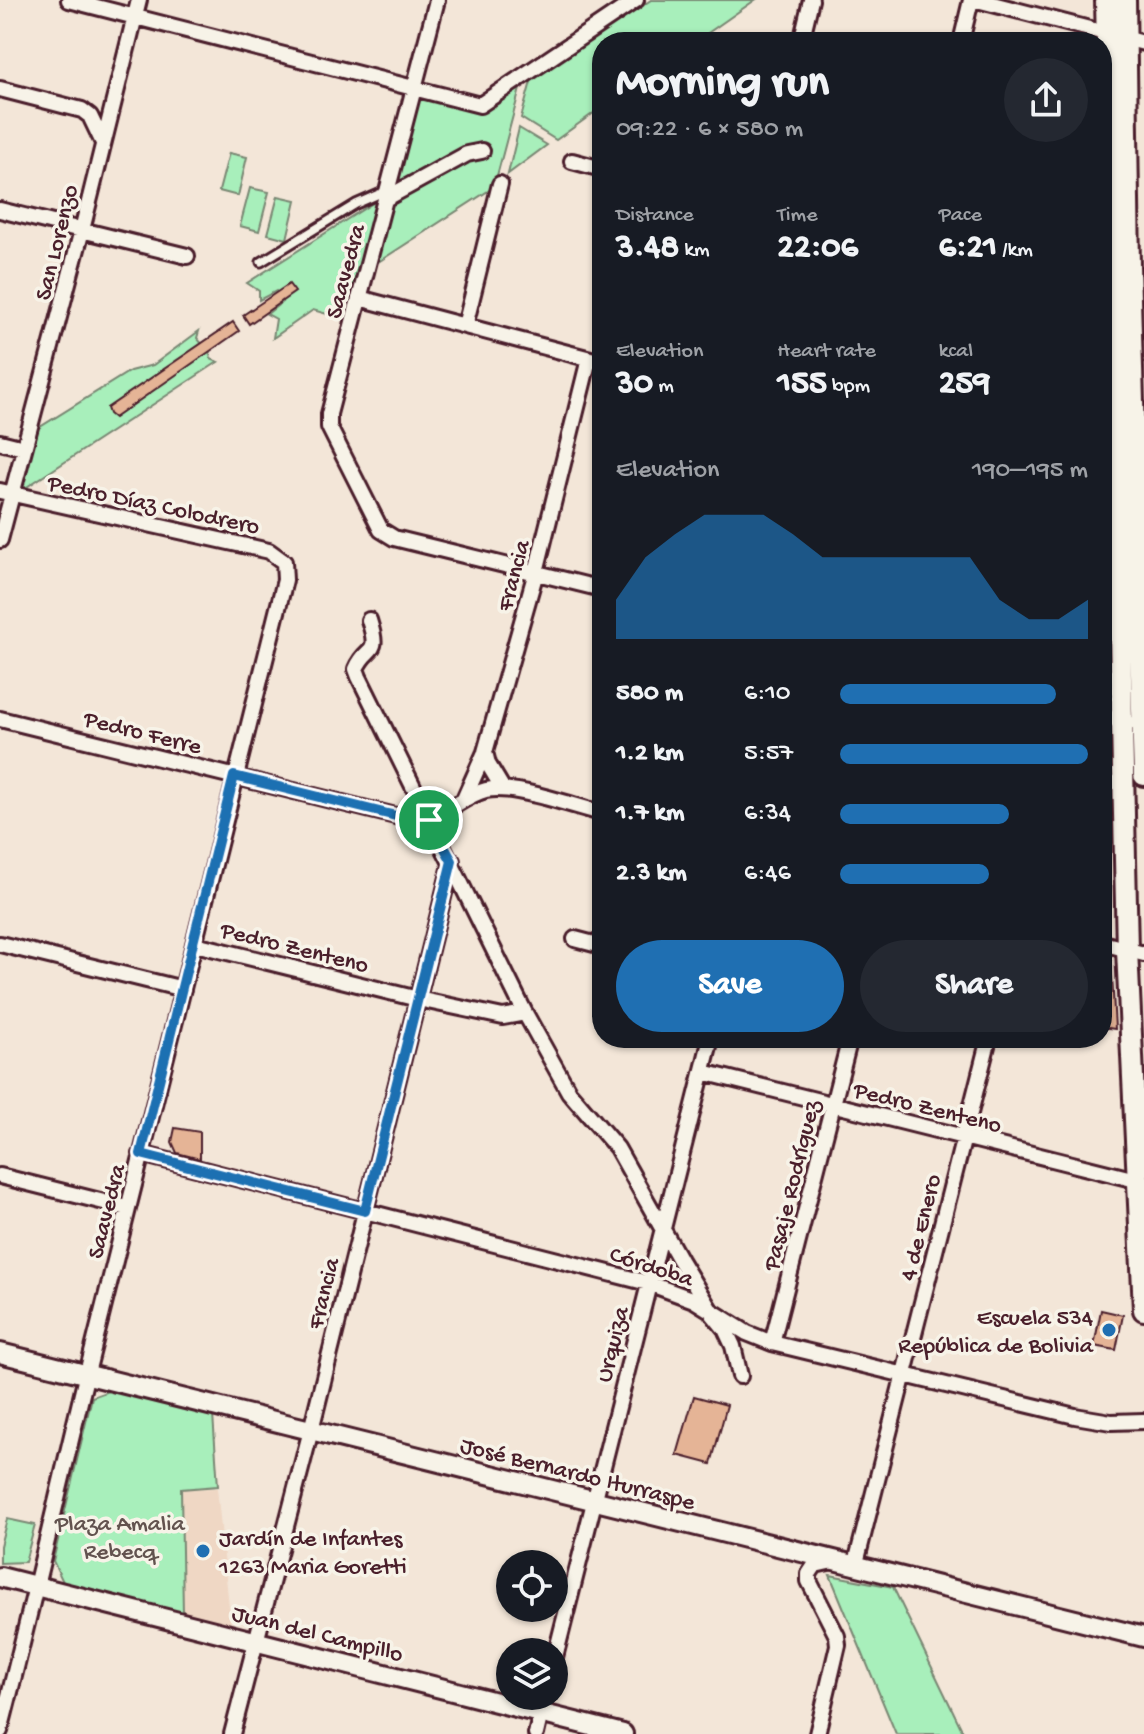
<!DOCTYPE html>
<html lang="en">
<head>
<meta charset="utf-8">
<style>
	body { margin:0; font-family:"Gochi Hand",sans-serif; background:#242831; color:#f1f3f6; height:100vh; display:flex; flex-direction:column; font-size:30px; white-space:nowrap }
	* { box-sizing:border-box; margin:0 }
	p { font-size:26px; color:#9ea1a6 }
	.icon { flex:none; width:44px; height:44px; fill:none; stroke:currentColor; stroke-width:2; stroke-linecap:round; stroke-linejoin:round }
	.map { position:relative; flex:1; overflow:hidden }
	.panel { position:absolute; left:592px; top:32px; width:520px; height:1016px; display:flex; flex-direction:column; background:#171b24; border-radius:32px; box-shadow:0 2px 6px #0004 }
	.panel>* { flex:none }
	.buttons { position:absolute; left:496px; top:1550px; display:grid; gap:16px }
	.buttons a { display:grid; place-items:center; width:72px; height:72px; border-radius:50%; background:#171b24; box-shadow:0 2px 6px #0004; font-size:40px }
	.pin { position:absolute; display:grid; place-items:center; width:68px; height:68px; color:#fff; margin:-34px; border:4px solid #fff; border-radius:50%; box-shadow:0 2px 8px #0007 }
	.round { display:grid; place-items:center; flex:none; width:84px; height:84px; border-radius:42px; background:#242831 }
	.overview { display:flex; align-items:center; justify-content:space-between; height:136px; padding:0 24px }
	h1 { font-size:44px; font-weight:700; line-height:60px }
	.stats { display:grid; grid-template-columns:repeat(3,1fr); gap:12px; height:136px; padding:8px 24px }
	.stats div { display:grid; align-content:center }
	.stats b { font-size:34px; font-weight:700 }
	.stats small { font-size:22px; font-weight:400 }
	.stats p { font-size:22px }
	.chart { height:224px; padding:16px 24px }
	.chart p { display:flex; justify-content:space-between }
	.chart svg { width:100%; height:144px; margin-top:8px; fill:#1f6fb2; opacity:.7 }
	.action { display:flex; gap:16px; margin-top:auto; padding:16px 24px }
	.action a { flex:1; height:92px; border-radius:48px; background:#1f6fb2; color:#fff; font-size:32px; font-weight:700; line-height:92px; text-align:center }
	.action a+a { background:#242831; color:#f1f3f6 }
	ul { padding:0 24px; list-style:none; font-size:26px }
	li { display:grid; grid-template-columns:128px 96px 1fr; align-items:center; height:60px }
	li i { height:20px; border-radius:10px; background:#1f6fb2 }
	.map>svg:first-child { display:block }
	.built { fill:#efd7c4 }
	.green { fill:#a8efbb; stroke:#798773; stroke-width:2 }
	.building { fill:#e5b496; stroke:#4a1f2b; stroke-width:2 }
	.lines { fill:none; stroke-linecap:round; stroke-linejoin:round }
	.service-casing { stroke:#4a1f2b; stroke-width:13 }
	.minor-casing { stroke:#4a1f2b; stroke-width:20 }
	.tertiary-casing { stroke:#4a1f2b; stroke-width:24 }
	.secondary-casing { stroke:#4a1f2b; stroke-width:26 }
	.service { stroke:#f7f3e8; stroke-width:7 }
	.minor { stroke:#f7f3e8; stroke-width:14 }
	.tertiary { stroke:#f7f3e8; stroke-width:18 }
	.secondary { stroke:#f7f3e8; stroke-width:20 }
	.route-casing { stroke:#fff; stroke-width:16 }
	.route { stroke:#1f6fb2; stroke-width:10 }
	.poi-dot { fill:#1f6fb2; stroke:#f7f3e8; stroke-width:3 }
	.labels { text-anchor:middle; stroke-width:7; stroke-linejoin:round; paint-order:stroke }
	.street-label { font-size:24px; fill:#4a1f2b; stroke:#f7f3e8 }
	.poi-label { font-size:24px; fill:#4a1f2b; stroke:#f7f3e8; text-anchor:end }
	.park-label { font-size:24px; fill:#62534f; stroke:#f7f3e8 }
</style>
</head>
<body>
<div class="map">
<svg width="1144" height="1734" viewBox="0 0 1144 1734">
	<rect width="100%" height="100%" fill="#f3e6d8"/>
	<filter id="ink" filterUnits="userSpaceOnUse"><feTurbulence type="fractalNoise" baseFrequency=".0125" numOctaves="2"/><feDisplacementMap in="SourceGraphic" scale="16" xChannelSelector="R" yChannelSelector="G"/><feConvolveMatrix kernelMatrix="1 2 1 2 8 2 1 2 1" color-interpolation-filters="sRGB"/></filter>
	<g filter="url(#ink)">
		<!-- built -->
		<path class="built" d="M217,1488l14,138 -48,-12 -2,-125z"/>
		<!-- green -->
		<path class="green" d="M651,0h104l-60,42h-93v65l-46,33 -35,-22 11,-40z
			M521,85l-27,102 -119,77 43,-168 63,17z
			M519,128l28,17 -39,29z
			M229,153l18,4 -9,39 -19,-5z
			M250,188l19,4 -10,39 -19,-5z
			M278,196l18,4 -9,39 -19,-5z
			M376,201l-31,118 -32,-9 -40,28 3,-19 -9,-5 15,-12 -6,-11 -17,9v-9l-12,-8z
			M199,331l-2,7 13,15 1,6 7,3 -196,128 15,-61 93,-58 23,-6z
			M111,1390l102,25 5,71 -37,3 2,125 -119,-30 -11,-23 39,-164z
			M7,1519l28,6 -10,37 -25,1v-17z
			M830,1575l63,12 71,147h-68z"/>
		<!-- building -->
		<path class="building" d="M289,284l6,8 -46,32 -6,-9z
			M233,322l6,9 -125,87 -5,-4 -2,-6z
			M1102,957h9l4,72 -13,-2z
			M175,1128l25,4v27l-23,-6 -5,-11z
			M1101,1310l22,5 -7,35 -22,-4z
			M694,1396l33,9 -16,59 -34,-9z"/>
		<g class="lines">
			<defs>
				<path id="service" d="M261,262l95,-58 32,-14"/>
				<path id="minor" d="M69,0l411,105 156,-105
					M437,0l-108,414v13l52,103 13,8 208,51
					M977,0l167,43
					M801,42l10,-42
					M961,42l10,-42
					M0,89l82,21 8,6 12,25
					M572,161l30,8
					M385,199l82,-45 15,-3
					M0,210l187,46
					M359,298l243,64
					M465,326l35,-142
					M0,442l24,6
					M0,491l269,60 15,11 1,18c-68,264 -132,529 -198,793 -29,119 -56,239 -87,358
					M0,540l82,-310 57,-230
					M369,620c12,38 -2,23 -13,49l3,8 166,336 44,79 48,56 63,112 32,53 13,16 8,17 7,30
					M1102,716l27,7
					M0,719l412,101c27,4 48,-24 74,-30 27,-6 87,16 116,23
					M485,752l3,12 15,25
					M464,799l21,-47 51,-180 53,-213
					M575,939l27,7
					M1102,943l42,11
					M0,944l183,45
					M195,944l223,55 85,18 22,-4
					M703,1072l441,110
					M141,1154l507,129 46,17 53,33 25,10 303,73 36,6 33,-1
					M0,1176l128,32
					M772,1343l78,-305
					M855,1567l134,-529
					M554,1661l157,-623
					M232,1734l79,-304 141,-569
					M536,1734l9,-38
					M817,1734l21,-89 -1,-9 -28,-55v-7l6,-9 18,-4"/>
				<path id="tertiary" d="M0,1353l1144,284
					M0,1577l623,157"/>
				<path id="secondary" d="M1106,0l21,950 17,360
					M1125,0l4,266 15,509"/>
			</defs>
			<!-- service casing -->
			<use href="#service" class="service-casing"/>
			<!-- minor casing -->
			<use href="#minor" class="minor-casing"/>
			<!-- tertiary casing -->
			<use href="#tertiary" class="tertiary-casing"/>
			<!-- secondary casing -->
			<use href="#secondary" class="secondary-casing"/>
			<!-- service -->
			<use href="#service" class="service"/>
			<!-- minor -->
			<use href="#minor" class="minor"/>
			<!-- tertiary -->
			<use href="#tertiary" class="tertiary"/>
			<!-- secondary -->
			<use href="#secondary" class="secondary"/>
		</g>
	</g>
	<g class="lines" filter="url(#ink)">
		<defs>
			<path id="route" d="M234,776l178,44h17l23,41 -87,350 -224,-57z"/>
		</defs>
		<!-- route casing -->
		<use href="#route" class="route-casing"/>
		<!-- route -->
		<use href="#route" class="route"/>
	</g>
	<!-- markers -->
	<g class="poi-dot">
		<circle cx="1109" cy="1330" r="8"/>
		<circle cx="203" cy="1551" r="8"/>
	</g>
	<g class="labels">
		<!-- street labels -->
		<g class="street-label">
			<text transform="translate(55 242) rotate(-76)" y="8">San Lorenzo</text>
			<text transform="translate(344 271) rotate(-75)" y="8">Saavedra</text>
			<text transform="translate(154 503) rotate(12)" y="8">Pedro Díaz Colodrero</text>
			<text transform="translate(512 575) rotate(-75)" y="8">Francia</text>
			<text transform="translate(143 731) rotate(14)" y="8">Pedro Ferre</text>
			<text transform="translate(295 946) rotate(14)" y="8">Pedro Zenteno</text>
			<text transform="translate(928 1106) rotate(14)" y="8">Pedro Zenteno</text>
			<text transform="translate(790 1185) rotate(-76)" y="8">Pasaje Rodríguez</text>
			<text transform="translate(105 1211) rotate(-76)" y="8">Saavedra</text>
			<text transform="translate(919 1227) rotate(-76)" y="8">4 de Enero</text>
			<text transform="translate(652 1265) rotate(18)" y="8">Córdoba</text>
			<text transform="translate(322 1293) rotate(-76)" y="8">Francia</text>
			<text transform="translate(611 1344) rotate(-76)" y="8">Urquiza</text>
			<text transform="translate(578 1472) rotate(14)" y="8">José Bernardo Iturraspe</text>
			<text transform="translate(318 1632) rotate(14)" y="8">Juan del Campillo</text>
		</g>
		<!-- poi labels -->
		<g class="poi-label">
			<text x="1093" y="1324">Escuela 534<tspan x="1093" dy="28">República de Bolivia</tspan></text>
			<text x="219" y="1545" text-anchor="start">Jardín de Infantes<tspan x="219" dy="28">1263 Maria Goretti</tspan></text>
		</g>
		<!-- park labels -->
		<g class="park-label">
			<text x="120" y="1530">Plaza Amalia<tspan x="120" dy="28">Rebecq</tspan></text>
		</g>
	</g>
</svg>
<div class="buttons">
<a><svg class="icon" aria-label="locate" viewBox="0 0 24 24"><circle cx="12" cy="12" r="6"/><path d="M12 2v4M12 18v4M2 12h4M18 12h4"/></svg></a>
<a><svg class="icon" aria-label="layers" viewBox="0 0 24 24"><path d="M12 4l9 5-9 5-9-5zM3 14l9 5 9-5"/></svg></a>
</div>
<div class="pin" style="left:429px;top:820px;background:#1e9e55"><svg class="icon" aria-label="arrive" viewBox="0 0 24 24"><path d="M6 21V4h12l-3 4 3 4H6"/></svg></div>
<section class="panel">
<div class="overview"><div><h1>Morning run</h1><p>09:22 · 6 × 580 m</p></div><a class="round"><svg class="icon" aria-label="share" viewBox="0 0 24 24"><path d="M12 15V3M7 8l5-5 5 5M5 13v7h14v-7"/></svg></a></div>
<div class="stats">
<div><p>Distance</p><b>3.48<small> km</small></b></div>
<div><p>Time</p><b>22:06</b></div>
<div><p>Pace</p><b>6:21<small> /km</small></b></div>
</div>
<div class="stats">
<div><p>Elevation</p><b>30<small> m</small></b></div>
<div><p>Heart rate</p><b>155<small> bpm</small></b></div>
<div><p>kcal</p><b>259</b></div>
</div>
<div class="chart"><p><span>Elevation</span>190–195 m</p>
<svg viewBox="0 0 160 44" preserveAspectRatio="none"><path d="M0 44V32L10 19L20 12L30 6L40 6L50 6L60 12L70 19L80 19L90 19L100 19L110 19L120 19L130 32L140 38L150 38L160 32V44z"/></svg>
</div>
<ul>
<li><b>580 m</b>6:10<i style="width:87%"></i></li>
<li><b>1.2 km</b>5:57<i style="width:100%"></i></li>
<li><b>1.7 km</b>6:34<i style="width:68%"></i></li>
<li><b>2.3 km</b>6:46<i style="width:60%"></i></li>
</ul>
<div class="action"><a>Save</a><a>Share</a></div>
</section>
</div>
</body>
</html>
